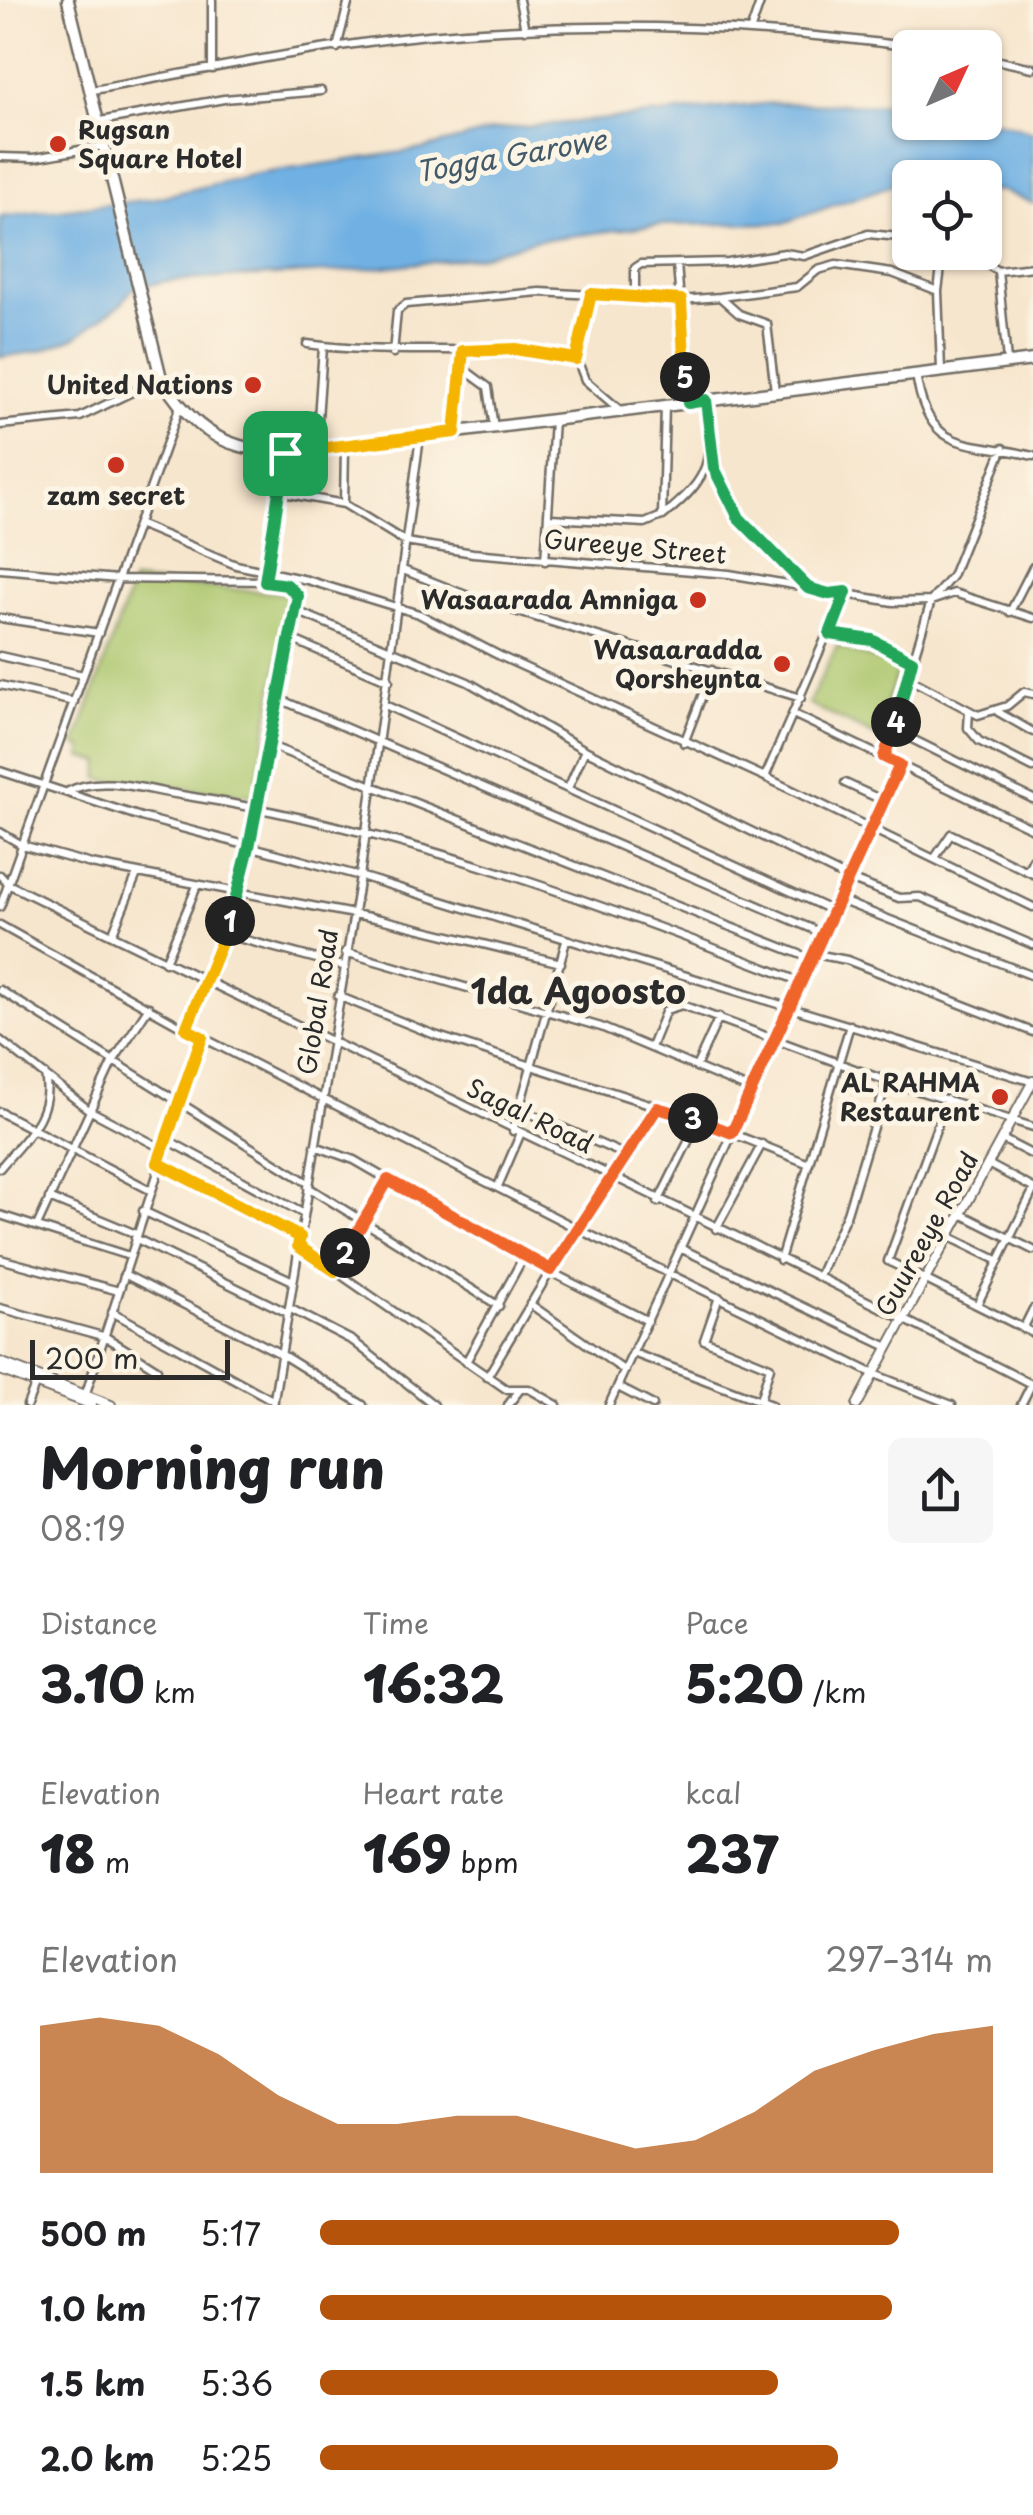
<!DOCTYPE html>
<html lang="en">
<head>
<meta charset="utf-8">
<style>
	body { margin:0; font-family:"Playpen Sans",sans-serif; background:#f6f6f6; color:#202124; height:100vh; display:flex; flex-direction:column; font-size:38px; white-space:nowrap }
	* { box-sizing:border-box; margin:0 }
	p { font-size:32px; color:#757577 }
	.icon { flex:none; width:55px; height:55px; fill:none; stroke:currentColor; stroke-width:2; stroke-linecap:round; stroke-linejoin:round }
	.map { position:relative; height:1405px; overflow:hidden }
	.side { display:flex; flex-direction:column; background:#fff; flex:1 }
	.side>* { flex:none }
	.needle { width:65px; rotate:46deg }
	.fabs { position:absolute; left:892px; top:30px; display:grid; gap:20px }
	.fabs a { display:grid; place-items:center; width:110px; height:110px; border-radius:15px; background:#fff; box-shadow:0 2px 8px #0004; font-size:50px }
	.scale { position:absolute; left:30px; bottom:25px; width:200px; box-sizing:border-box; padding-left:10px; border:5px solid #2b2b2b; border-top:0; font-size:28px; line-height:35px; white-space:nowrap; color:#2b2b2b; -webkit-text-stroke:8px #fcf5e5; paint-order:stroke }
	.pin { position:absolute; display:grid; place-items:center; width:85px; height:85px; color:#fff; margin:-42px; border-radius:20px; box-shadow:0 5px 15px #0006 }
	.km { position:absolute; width:50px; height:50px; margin:-25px; border-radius:50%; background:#222; color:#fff; font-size:28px; line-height:50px; text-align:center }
	.round { display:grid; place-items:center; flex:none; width:105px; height:105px; border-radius:15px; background:#f6f6f6 }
	.head { display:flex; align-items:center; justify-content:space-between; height:170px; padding:0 40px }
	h1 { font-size:55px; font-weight:800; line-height:75px }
	.stats { display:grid; grid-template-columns:repeat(3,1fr); gap:15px; height:170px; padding:10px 40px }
	.stats div { display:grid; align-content:center }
	.stats b { font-size:50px; font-weight:800 }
	.stats small { font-size:28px; font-weight:400 }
	.stats p { font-size:28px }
	.chart { height:280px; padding:20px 40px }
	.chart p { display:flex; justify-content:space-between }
	.chart svg { width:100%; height:180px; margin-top:10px; fill:#b45309; opacity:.7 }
	ul { padding:0 40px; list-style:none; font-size:32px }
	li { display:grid; grid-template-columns:160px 120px 1fr; align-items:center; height:75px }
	li i { height:25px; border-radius:12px; background:#b45309 }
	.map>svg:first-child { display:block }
	.green { fill:#abc66c; stroke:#6b784c; stroke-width:2.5 }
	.water { fill:#6fb0e3; stroke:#4d6e87; stroke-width:2.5 }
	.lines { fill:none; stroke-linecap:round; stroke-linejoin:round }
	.minor-casing { stroke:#726c64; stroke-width:11 }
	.tertiary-casing { stroke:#726c64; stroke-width:12 }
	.primary-casing { stroke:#726c64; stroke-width:15 }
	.minor { stroke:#fff; stroke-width:6 }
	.tertiary { stroke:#fff; stroke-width:8 }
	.primary { stroke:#fff; stroke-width:10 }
	.split-1-casing { stroke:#fff; stroke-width:20 }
	.split-2-casing { stroke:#fff; stroke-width:20 }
	.split-3-casing { stroke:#fff; stroke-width:20 }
	.split-4-casing { stroke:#fff; stroke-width:20 }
	.split-5-casing { stroke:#fff; stroke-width:20 }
	.split-6-casing { stroke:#fff; stroke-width:20 }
	.split-1 { stroke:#22a559; stroke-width:12 }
	.split-2 { stroke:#f5b400; stroke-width:12 }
	.split-3 { stroke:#f0652b; stroke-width:12 }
	.split-4 { stroke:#f0652b; stroke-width:12 }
	.split-5 { stroke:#22a559; stroke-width:12 }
	.split-6 { stroke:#f5b400; stroke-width:12 }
	.poi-dot { fill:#c8321e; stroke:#fcf5e5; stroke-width:4 }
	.labels { text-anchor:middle; stroke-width:10; stroke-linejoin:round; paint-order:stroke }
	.poi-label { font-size:25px; font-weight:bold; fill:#2b2b2b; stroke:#fcf5e5; text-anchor:end }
	.street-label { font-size:25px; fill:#2b2b2b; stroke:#fcf5e5 }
	.water-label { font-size:28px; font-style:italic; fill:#435a6b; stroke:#fcf5e5 }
	.district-label { font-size:35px; font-weight:bold; fill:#2b2b2b; stroke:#fcf5e5 }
</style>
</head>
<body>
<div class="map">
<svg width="1033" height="1405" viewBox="0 0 1033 1405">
	<rect width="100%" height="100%" fill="#fcf5e5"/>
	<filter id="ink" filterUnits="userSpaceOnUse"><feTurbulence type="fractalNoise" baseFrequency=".01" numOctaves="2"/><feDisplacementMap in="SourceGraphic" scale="20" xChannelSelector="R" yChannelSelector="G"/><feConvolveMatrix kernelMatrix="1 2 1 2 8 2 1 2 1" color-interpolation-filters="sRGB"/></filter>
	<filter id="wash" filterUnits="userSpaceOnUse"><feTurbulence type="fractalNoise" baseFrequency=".0048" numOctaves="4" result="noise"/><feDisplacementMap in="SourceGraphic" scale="40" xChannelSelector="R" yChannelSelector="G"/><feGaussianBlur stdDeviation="2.25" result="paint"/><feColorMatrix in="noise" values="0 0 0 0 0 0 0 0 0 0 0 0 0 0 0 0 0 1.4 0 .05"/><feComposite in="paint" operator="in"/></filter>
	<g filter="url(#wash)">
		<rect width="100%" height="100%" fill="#f7e6ce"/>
		<!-- green -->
		<path class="green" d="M133,581l157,13 -35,202 -151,-16 -6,-2 3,-16 -20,-5 2,-9 -8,-3z
			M837,646l62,22 -24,68 -67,-32z"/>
		<!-- water -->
		<path class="water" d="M774,103l136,2v17h75v-4l48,14v71l-33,-13 -15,2v-14h-75v9l-18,-2 -109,38 -127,2 -124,16 -55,16 -130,14 -181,10 -34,8 -10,14 -47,35 -35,13 -40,6v-140l152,-18 104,-25 167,-25 71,-19z"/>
	</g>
	<g filter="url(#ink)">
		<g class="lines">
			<defs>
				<path id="minor" d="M212,0v69
					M519,0l6,30
					M751,29l10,-29
					M337,48l12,-48
					M985,58l48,10
					M93,90c129,-23 259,-52 389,-59 146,-9 294,-3 438,17
					M100,121l124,-22 97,-8
					M0,157l34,1 69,-12
					M964,252l34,19 35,-4
					M677,264l11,139
					M998,271l9,90
					M591,294l-14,65 8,21 36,31
					M635,298v-30l6,-4 86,-2 58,-9 19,3 64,-22 42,4
					M721,298l18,16 28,10 8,67
					M307,344c90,13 180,-2 270,15
					M393,353l4,-42 9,-7 134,-12 141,8 39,-3 77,-10 21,-17 18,-5 56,8 46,18
					M461,367l27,20 6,41
					M941,370l-3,-79 5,-39
					M916,374c12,82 51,65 117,82
					M0,425l80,-8 81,-39
					M455,432l8,-81
					M316,448l7,-101
					M711,454c15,60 57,89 97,134
					M278,492l66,12 62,38 67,11 256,21 164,28 38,-1 23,-8 79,25
					M344,504l1,-58
					M663,516c50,-41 49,-54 43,-116
					M550,518l95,5 17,-7 3,-110
					M138,524l98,41 71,15 112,34 83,43 263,120 268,130
					M545,561l9,-141
					M0,569l118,10 147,2
					M403,570l73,29 325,99
					M294,610l174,72 117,68 262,128 52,20 21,-1 113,48
					M1010,612l23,-45
					M0,618l99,15
					M830,633l43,7 39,21
					M289,638l100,43
					M0,656l83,19
					M908,678l70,37 29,-9 17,-14 9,2
					M0,685l74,17
					M277,698l547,236
					M385,705l448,206
					M969,711l-1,17 11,13 54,27
					M998,712l35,20
					M793,714l240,115
					M894,730l139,69
					M684,743l28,-73
					M268,745l544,214
					M884,757l47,-156 21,-25 51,-128
					M0,771l141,46 219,59 673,206
					M765,777l80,-184
					M845,783l39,18
					M569,786l16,-36
					M69,791c33,-17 76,-1 112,4 215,33 418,107 620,187
					M0,832l22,13 69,19 289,55 181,44
					M934,859l17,-25 82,40
					M1027,871l6,-12
					M0,875l8,9c341,169 688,327 1025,501
					M837,899l196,77
					M0,907l180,-501
					M0,925l186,104 390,199 298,146 78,31
					M112,935l25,-61
					M227,935l116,31
					M345,952l256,75 152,64
					M815,954l32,6 186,72
					M165,962l32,-76
					M0,990l308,193
					M338,996l97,39 264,85 110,44
					M186,1029l41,-94 22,-88 49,-251 -11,-11 -22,-4 20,-128
					M0,1040l89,70 74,39
					M651,1047l15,-37 16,-5 205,76 146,46
					M696,1067l23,-50
					M947,1099l-59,162 145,72
					M520,1109l108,47
					M0,1112l150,78
					M513,1131l53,-190
					M166,1139l138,75
					M1002,1139l31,16
					M315,1146l39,14 169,98 125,63
					M158,1163l142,74
					M988,1164l45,24
					M0,1168c23,-28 54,-53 45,-93
					M499,1184l21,-49
					M308,1187l191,119
					M49,1198l87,36
					M658,1202l41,-82
					M143,1211l150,70
					M961,1214l72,36
					M0,1215l129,41
					M37,1226l75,-163 37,-56
					M716,1229l46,-85
					M948,1236l51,25
					M135,1238l153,75
					M299,1246l207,143h23l28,16
					M680,1248l208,99
					M0,1259l119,32
					M780,1260l70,-235
					M335,1271l53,-91
					M124,1274l157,80 82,51
					M819,1276l28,-63 40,-132
					M719,1297l-15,43 66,27 -10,33
					M530,1304l95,67
					M977,1305l56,-114
					M0,1308l106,29 51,32
					M289,1308l64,33 81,64
					M114,1313l160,88
					M1023,1329l10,-20
					M633,1353l138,52
					M466,1362l57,-104
					M487,1377l89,-149 81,-120
					M618,1387l35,18
					M85,1396l117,-359
					M27,1405l9,-22
					M273,1405l87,-529 60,-439
					M508,1405l11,-14
					M609,1405l291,-640
					M1021,1405l11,-22"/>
				<path id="tertiary" d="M0,1362l111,43
					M0,1370l92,35
					M857,1405l176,-324"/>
				<path id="primary" d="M68,0l93,378c50,81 98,77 184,68l688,-86"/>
			</defs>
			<!-- minor casing -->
			<use href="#minor" class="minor-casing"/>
			<!-- tertiary casing -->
			<use href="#tertiary" class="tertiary-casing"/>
			<!-- primary casing -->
			<use href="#primary" class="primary-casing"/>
			<!-- minor -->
			<use href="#minor" class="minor"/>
			<!-- tertiary -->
			<use href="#tertiary" class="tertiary"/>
			<!-- primary -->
			<use href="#primary" class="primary"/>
		</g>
	</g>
	<g class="lines" filter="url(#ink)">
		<defs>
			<path id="split-1" d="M230,921l19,-74 49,-251 -11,-11 -22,-3 20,-129"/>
			<path id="split-2" d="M230,921l-44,108 16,8 -44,126 142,74 -2,9 37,25 10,-18"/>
			<path id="split-3" d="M345,1253l43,-73 163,90 106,-162 36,10"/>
			<path id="split-4" d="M693,1118l39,15 168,-368 -16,-8 12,-35"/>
			<path id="split-5" d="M685,377l3,26 18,-3 8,68 25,50 69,70 21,6 17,-2 -16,42 42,6 40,21 -16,61"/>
			<path id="split-6" d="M285,453l170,-21 8,-81 52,-2 61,10 15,-65 90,6 4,77"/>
		</defs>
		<!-- split-1 casing -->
		<use href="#split-1" class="split-1-casing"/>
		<!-- split-2 casing -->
		<use href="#split-2" class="split-2-casing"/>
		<!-- split-3 casing -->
		<use href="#split-3" class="split-3-casing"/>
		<!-- split-4 casing -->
		<use href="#split-4" class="split-4-casing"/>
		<!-- split-5 casing -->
		<use href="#split-5" class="split-5-casing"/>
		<!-- split-6 casing -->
		<use href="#split-6" class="split-6-casing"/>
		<!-- split-1 -->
		<use href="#split-1" class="split-1"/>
		<!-- split-2 -->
		<use href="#split-2" class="split-2"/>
		<!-- split-3 -->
		<use href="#split-3" class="split-3"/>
		<!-- split-4 -->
		<use href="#split-4" class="split-4"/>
		<!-- split-5 -->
		<use href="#split-5" class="split-5"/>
		<!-- split-6 -->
		<use href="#split-6" class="split-6"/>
	</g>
	<!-- markers -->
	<g class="poi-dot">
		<circle cx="58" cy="144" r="10"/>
		<circle cx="253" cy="385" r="10"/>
		<circle cx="116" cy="465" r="10"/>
		<circle cx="698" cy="600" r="10"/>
		<circle cx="782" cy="664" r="10"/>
		<circle cx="1000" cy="1097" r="10"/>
	</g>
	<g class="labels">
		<!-- poi labels -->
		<g class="poi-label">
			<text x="78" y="139" text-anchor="start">Rugsan<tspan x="78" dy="29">Square Hotel</tspan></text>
			<text x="233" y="394">United Nations</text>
			<text x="116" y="505" text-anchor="middle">zam secret</text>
			<text x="678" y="609">Wasaarada Amniga</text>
			<text x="762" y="659">Wasaaradda<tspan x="762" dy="29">Qorsheynta</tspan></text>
			<text x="980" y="1092">AL RAHMA<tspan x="980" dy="29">Restaurent</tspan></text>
		</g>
		<!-- street labels -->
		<g class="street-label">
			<text transform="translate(635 547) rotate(5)" y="9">Gureeye Street</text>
			<text transform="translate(318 1002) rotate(-81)" y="9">Global Road</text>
			<text transform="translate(530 1116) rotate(26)" y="9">Sagal Road</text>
			<text transform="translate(927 1234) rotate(-61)" y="9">Guureeye Road</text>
		</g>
		<!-- water labels -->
		<g class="water-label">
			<text transform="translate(511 156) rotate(-10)" y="10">Togga Garowe</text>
		</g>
		<!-- district labels -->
		<g class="district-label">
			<text x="578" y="1004">1da Agoosto</text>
		</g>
	</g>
</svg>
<div class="fabs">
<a><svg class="needle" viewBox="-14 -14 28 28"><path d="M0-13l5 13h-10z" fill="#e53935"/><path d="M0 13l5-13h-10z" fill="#757577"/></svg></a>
<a><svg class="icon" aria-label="locate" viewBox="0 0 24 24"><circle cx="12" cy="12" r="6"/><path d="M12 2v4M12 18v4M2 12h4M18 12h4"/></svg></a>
</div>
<div class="scale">200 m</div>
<div class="pin" style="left:285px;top:453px;background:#1e9e55"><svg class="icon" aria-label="arrive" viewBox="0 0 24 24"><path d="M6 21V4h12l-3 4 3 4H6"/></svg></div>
<b class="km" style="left:230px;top:921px">1</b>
<b class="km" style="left:345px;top:1253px">2</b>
<b class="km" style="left:693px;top:1118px">3</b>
<b class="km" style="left:896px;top:722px">4</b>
<b class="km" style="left:685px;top:377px">5</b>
</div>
<section class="side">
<div class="head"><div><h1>Morning run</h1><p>08:19</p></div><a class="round"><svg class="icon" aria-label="share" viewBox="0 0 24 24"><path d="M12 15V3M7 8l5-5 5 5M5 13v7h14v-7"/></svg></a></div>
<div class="stats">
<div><p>Distance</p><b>3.10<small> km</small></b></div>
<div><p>Time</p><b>16:32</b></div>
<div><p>Pace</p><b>5:20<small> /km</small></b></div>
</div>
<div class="stats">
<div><p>Elevation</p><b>18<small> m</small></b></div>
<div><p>Heart rate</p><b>169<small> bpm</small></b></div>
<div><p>kcal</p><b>237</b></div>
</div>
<div class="chart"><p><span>Elevation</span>297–314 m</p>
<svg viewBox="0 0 160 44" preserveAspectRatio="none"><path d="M0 44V8L10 6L20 8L30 15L40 25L50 32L60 32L70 30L80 30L90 34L100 38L110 36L120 29L130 19L140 14L150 10L160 8V44z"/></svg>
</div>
<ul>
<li><b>500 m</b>5:17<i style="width:86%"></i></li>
<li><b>1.0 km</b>5:17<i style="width:85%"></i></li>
<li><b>1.5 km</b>5:36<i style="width:68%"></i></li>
<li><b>2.0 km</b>5:25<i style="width:77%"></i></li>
</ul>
</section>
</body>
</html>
